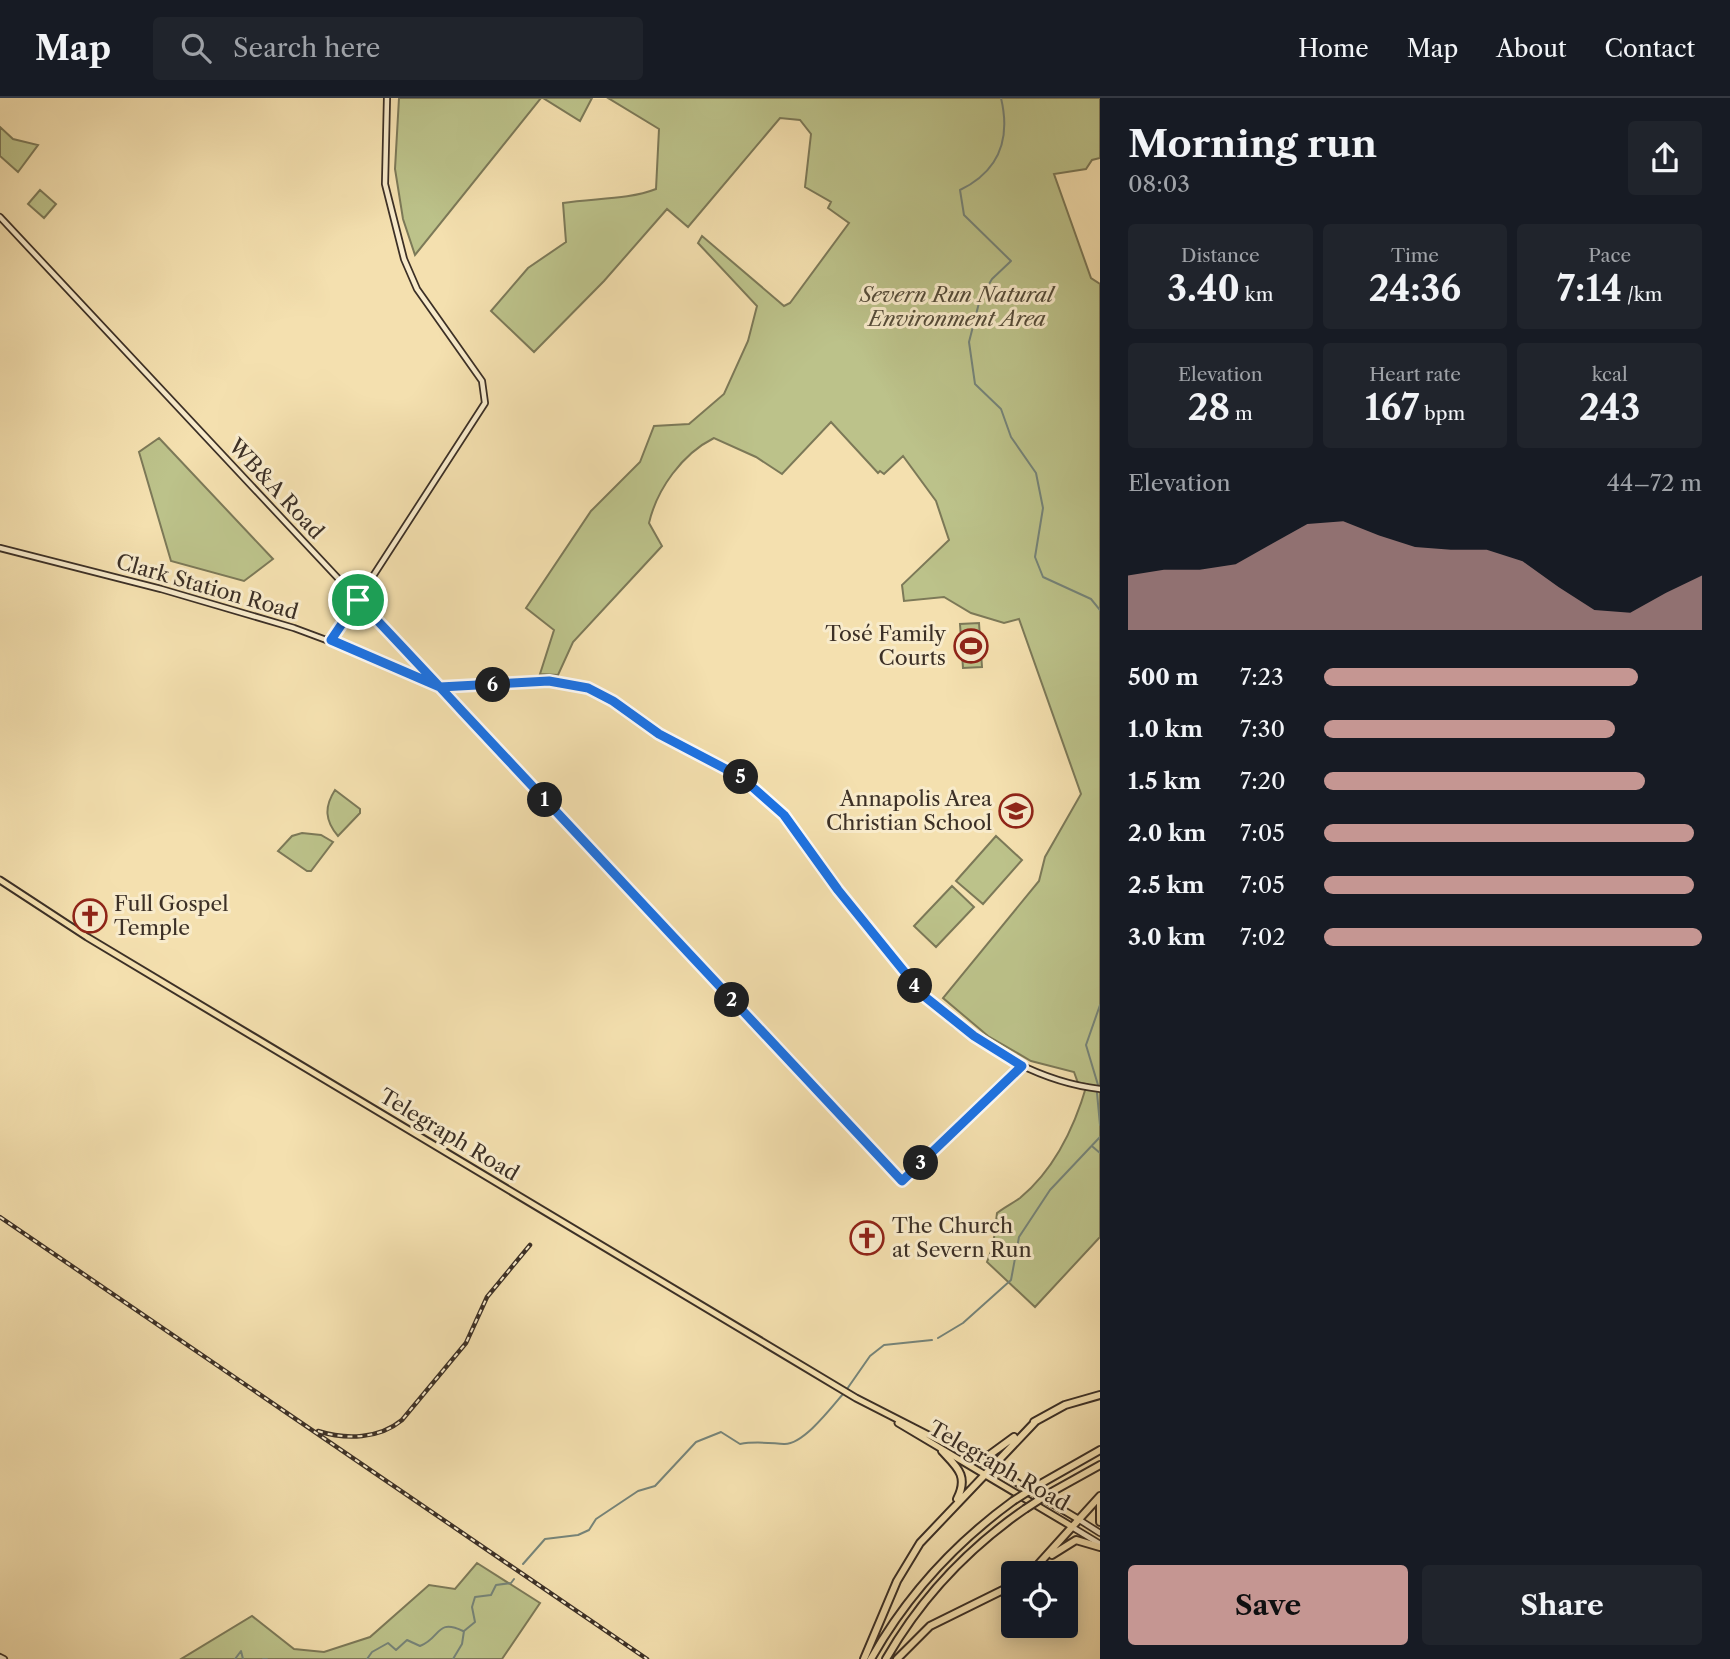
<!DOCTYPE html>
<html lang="en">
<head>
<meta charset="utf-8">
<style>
	body { margin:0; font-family:"Libre Caslon Text",serif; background:#20242c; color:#f1f3f6; height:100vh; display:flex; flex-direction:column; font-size:26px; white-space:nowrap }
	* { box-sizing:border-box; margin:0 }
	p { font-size:23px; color:#9ea1a6 }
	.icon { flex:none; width:38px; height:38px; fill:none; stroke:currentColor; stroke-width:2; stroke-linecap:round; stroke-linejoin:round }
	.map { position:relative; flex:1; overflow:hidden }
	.drawer { display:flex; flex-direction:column; background:#171b24; width:630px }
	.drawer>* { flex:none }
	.fabs { position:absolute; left:1001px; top:1463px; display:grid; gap:14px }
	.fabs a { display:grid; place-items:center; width:77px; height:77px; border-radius:7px; background:#171b24; box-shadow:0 4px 18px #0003; font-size:35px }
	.pin { position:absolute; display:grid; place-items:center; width:60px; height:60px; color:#fff; margin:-30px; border:4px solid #fff; border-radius:50%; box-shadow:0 2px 7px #0007 }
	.km { position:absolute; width:35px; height:35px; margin:-18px; border-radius:50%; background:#222; color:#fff; font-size:19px; line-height:35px; text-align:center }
	.round { display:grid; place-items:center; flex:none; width:74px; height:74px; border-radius:7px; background:#20242c }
	.overview { display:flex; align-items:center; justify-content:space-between; height:119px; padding:0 28px }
	h1 { font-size:38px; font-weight:700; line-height:52px }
	.figures { display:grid; grid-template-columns:repeat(3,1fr); gap:10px; height:119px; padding:7px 28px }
	.figures div { display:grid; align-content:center; border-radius:7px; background:#20242c; text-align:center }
	.figures b { font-size:35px; font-weight:700 }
	.figures small { font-size:19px; font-weight:400 }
	.figures p { font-size:19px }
	.chart { height:196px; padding:14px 28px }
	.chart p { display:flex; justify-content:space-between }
	.chart svg { width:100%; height:126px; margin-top:7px; fill:#c59692; opacity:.7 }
	.action { display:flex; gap:14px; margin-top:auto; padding:14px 28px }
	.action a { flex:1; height:80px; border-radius:7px; background:#c59692; color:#111; font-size:28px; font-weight:700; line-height:80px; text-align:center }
	.action a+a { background:#20242c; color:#f1f3f6 }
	ul { padding:0 28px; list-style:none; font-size:23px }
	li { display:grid; grid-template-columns:112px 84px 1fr; align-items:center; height:52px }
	li i { height:18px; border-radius:9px; background:#c59692 }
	header { display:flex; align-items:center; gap:42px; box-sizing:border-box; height:98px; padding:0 35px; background:#171b24; border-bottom:2px solid #363941 }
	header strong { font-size:33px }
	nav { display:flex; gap:38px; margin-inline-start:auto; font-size:24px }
	.search { width:490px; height:63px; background:#20242c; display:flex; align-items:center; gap:18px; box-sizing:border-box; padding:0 24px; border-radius:7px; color:#9ea1a6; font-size:26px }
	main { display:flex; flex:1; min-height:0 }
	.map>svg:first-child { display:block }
	.green { fill:#bcc28a; stroke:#7c7958; stroke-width:2 }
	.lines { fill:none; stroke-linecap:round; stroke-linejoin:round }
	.stream { stroke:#768479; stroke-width:2 }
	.secondary-casing { stroke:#3c3026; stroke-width:8 }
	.primary-casing { stroke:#3c3026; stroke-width:9 }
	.highway-casing { stroke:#3c3026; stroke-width:10 }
	.secondary { stroke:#f8ebcb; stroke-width:4.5 }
	.primary { stroke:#f4e0af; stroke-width:5 }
	.highway { stroke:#f4e0af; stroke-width:6 }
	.rail-casing { stroke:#3c3026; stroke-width:4.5 }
	.rail { stroke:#f8ebcb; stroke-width:2; stroke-dasharray:5; stroke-linecap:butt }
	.highway-bridge-casing { stroke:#3c3026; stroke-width:10; stroke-linecap:butt }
	.highway-bridge { stroke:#f4e0af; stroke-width:6 }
	.route-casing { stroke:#fff; stroke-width:14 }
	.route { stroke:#1a73e8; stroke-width:9 }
	.labels { text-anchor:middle; stroke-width:6; stroke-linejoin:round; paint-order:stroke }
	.park-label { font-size:21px; font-style:italic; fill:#564d3a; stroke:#f8ebcb }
	.street-label { font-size:21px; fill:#3c3026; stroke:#f8ebcb }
	.poi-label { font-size:21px; fill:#3c3026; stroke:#f8ebcb; text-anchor:end }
</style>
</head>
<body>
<header>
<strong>Map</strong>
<div class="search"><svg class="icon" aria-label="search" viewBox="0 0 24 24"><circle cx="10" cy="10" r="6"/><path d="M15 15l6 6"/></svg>Search here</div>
<nav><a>Home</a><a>Map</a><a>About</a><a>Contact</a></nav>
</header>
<main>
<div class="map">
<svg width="1100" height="1561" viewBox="0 0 1100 1561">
	<rect width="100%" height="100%" fill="#f4e0af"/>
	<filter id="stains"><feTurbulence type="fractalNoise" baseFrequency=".00286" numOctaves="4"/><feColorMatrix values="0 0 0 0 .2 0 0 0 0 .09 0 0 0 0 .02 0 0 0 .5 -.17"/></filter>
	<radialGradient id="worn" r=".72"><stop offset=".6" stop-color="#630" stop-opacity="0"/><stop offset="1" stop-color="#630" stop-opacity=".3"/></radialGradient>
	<!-- green -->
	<path class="green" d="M399,0h142l-126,157 -12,-36 -8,-50z
		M543,0h49l-12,23z
		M608,0h492v60l-8,2 -6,9 -32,5 37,104 9,6v953l-65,70 -48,-45 6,-16 4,-33c8,-6 16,-10 23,-15 35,-29 55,-72 67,-114l-9,-1 -4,-11 -43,-11 -43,-25 -45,-38 96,-117 6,-24 36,-63 -62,-175 -15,4 -33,-10 -27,-16 -40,4 -2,-16 47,-45 -13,-39 -33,-45 -19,18 -4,-3 -2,2 -47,-51 -49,52 -26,-17 -42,-19c-32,16 -57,51 -65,85l13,23 -89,96 -15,33 -18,-1 14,-44 -28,-22 65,-97 49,-49 14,-36 35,-2 35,-30 24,-53 9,-35 -59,-63 4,-7 82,70 6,-3 59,-80 -21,-15 3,-6 -26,-15 6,-53 -11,-14 -20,-2 -92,109 -21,-18 -63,72 -70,71 -43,-41 37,-43 38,-26 -3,-39c31,-5 65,-3 93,-14l3,-60z
		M0,29l13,12 25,6 -20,27 -18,-16z
		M40,92l16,14 -12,14 -16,-14z
		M159,340l114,121 -29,22 -73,-20 -32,-109z
		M979,525l3,44 -19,1 -3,-44z
		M335,692l25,19v4l-22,23c-13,-15 -14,-29 -3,-46z
		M302,735l19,2 12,7 -22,29h-4l-29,-20 14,-15z
		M996,738l26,24 -39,44 -27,-23z
		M952,788l22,21 -38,40 -22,-21z
		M477,1465l63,40 -38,56h-321l71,-43 42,33 30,3 46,-15 59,-52 26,4z"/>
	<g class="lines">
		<!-- stream -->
		<path class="stream" d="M1001,0c10,42 -2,73 -41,92l4,25 47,46 -19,18 -12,20 -11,43 6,42 26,25 10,28 25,36 7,35 -8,49 8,20 48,22 9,11
			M1098,987l-12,-40 14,-40
			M1097,995l3,32
			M1093,1049l7,6
			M938,1240l25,-15 48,-43 8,-43 31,-47 50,-53
			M847,1291l23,-33 14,-11 48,-5
			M523,1466l22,-25 33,-4 11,-5 7,-11 42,-28 17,-5 41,-44 25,-10 19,12c16,-3 28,-1 44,0 19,1 47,-36 59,-50
			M235,1561l6,-8 2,8
			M263,1561h4
			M367,1561l5,-7 16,-9 8,7 11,-10 13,6c21,-8 16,-28 43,-15
			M453,1561l9,-15 2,-13 11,-9 -3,-15 3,-10 16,-2 5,-10 15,-2 3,-4"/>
		<defs>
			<path id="secondary" d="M0,119l902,964 120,-115
				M0,450l161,41 133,39 78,29 68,30 109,-6 39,7 20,9 51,37 82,43 27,21 149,190c42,49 118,94 183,101
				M331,543l154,-238 -3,-22 -65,-92 -13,-30 -19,-75 2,-86
				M1078,1421l22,14
				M1072,1429l28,17
				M0,1559l4,2"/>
			<path id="primary" d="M0,782l87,57 769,461 135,69 87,52
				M898,1325l173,103"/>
			<path id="highway" d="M1034,1324l31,-17 35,-10
				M942,1353c15,16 27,25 15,48
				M963,1354l25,4 26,-19
				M1035,1389l65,-37
				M1048,1396l52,-29
				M1100,1404v20
				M1052,1457l24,-15 24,7
				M1035,1470l65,-72
				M864,1561l33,-78 23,-38 116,-122
				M871,1561c36,-64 83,-115 142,-158
				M886,1561c35,-61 81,-110 139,-150
				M897,1561l33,-33 83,-41"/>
		</defs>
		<!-- secondary casing -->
		<use href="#secondary" class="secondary-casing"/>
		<!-- primary casing -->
		<use href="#primary" class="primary-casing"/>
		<!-- highway casing -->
		<use href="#highway" class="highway-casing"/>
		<!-- secondary -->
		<use href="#secondary" class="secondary"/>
		<!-- primary -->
		<use href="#primary" class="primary"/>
		<!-- highway -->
		<use href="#highway" class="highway"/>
		<defs>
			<path id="rail" d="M0,1119l647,442
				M318,1333c28,9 61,8 84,-11l64,-77 21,-46 43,-52"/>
		</defs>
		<!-- rail casing -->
		<use href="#rail" class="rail-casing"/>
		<!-- rail -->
		<use href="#rail" class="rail"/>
		<defs>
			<path id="highway-bridge" d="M1013,1403l22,-14
				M1025,1411l23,-15"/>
		</defs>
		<!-- highway-bridge casing -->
		<use href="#highway-bridge" class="highway-bridge-casing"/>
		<!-- highway-bridge -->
		<use href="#highway-bridge" class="highway-bridge"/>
	</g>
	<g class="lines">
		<defs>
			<path id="route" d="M358,502c35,37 70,74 104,111l440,470 120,-115 -48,-30 -50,-40 -86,-106 -54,-75 -43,-38 -82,-43 -46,-33 -25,-13 -39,-7 -109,6 -109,-47 27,-40"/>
		</defs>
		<!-- route casing -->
		<use href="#route" class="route-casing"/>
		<!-- route -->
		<use href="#route" class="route"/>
	</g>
	<!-- icons -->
	<defs>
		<symbol id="stadium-ring" viewBox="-11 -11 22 22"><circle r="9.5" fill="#f8ebcb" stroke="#8f2418" stroke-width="1.5"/><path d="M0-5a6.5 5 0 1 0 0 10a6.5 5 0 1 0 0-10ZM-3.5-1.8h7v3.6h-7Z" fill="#8f2418"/></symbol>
		<symbol id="school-ring" viewBox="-11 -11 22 22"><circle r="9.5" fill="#f8ebcb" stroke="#8f2418" stroke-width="1.5"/><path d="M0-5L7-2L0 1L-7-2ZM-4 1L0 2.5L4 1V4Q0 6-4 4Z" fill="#8f2418"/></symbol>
		<symbol id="church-ring" viewBox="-11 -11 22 22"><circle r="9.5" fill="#f8ebcb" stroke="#8f2418" stroke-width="1.5"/><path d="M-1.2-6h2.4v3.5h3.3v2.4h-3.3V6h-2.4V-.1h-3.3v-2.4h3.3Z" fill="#8f2418"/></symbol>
	</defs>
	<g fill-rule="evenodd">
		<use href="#stadium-ring" x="952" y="529" width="38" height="38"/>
		<use href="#school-ring" x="997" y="694" width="38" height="38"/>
		<use href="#church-ring" x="71" y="799" width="38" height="38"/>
		<use href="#church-ring" x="848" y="1121" width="38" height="38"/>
	</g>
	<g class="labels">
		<!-- park labels -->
		<g class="park-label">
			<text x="957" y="204">Severn Run Natural<tspan x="957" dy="24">Environment Area</tspan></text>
		</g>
		<!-- street labels -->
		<g class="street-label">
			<text transform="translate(276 391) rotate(47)" y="7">WB&amp;A Road</text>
			<text transform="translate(207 489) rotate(16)" y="7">Clark Station Road</text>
			<text transform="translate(449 1037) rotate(31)" y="7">Telegraph Road</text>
			<text transform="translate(999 1368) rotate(30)" y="7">Telegraph Road</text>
		</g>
		<!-- poi labels -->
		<g class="poi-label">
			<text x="946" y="543">Tosé Family<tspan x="946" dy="24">Courts</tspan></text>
			<text x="992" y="708">Annapolis Area<tspan x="992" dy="24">Christian School</tspan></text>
			<text x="114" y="813" text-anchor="start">Full Gospel<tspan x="114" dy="24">Temple</tspan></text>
			<text x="892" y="1135" text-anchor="start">The Church<tspan x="892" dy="24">at Severn Run</tspan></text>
		</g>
	</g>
	<rect width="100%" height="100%" filter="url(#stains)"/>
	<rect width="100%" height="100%" fill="url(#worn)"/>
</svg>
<div class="fabs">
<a><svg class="icon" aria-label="locate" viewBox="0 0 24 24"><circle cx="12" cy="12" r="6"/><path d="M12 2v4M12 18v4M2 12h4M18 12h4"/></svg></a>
</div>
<div class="pin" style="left:358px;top:502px;background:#1e9e55"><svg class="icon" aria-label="arrive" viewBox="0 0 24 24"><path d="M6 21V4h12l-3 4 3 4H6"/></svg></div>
<b class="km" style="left:545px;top:702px">1</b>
<b class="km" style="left:732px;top:902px">2</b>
<b class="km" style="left:921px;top:1065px">3</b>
<b class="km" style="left:915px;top:888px">4</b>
<b class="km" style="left:741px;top:679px">5</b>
<b class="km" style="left:493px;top:587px">6</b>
</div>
<section class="drawer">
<div class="overview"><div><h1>Morning run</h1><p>08:03</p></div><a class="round"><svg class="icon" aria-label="share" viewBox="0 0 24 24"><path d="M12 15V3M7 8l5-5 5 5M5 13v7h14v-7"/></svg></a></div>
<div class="figures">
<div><p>Distance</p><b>3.40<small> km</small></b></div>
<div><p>Time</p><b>24:36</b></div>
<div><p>Pace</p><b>7:14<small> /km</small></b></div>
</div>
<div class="figures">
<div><p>Elevation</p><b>28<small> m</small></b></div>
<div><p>Heart rate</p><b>167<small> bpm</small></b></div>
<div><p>kcal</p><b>243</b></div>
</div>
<div class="chart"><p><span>Elevation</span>44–72 m</p>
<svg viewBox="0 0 160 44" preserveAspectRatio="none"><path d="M0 44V25L10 23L20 23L30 21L40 14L50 7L60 6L70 11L80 15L90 16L100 16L110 20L120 29L130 37L140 38L150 31L160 25V44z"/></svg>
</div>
<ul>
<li><b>500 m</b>7:23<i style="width:83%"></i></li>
<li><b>1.0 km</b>7:30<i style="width:77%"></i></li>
<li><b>1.5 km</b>7:20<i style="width:85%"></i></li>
<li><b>2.0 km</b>7:05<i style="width:98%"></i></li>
<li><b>2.5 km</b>7:05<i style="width:98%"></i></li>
<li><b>3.0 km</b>7:02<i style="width:100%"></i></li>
</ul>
<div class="action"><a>Save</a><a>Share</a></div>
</section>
</main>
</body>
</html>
